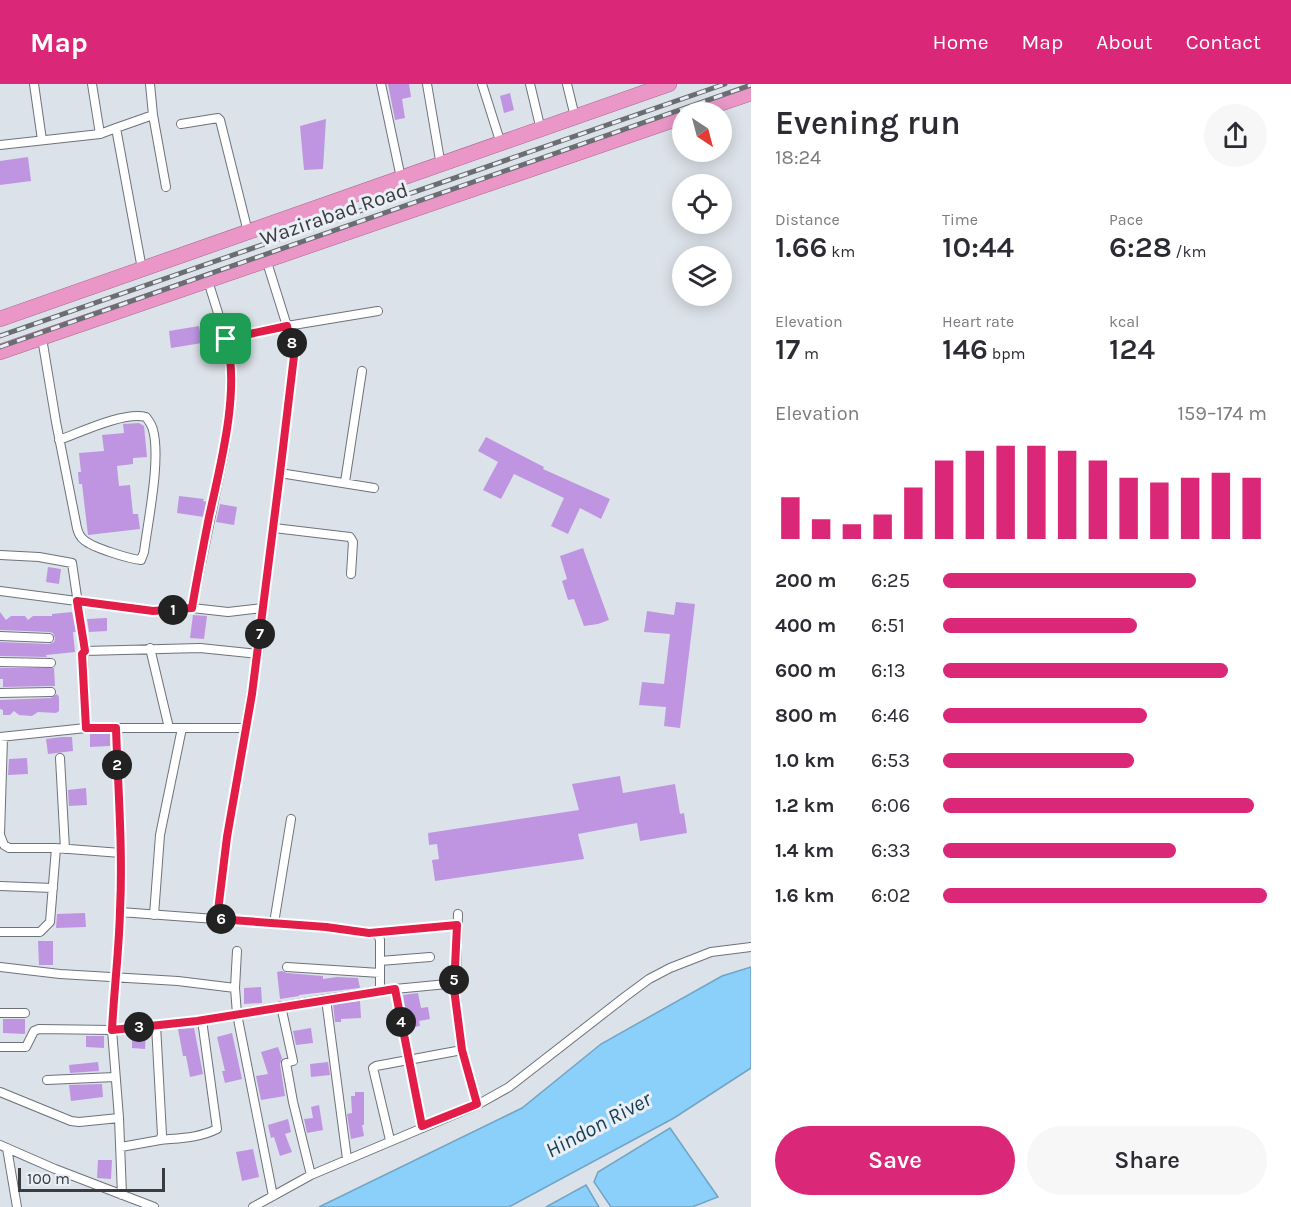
<!DOCTYPE html>
<html lang="en">
<head>
<meta charset="utf-8">
<style>
	body { margin:0; font-family:Karla,sans-serif; background:#f7f7f7; color:#2b2b33; height:100vh; display:flex; flex-direction:column; font-size:22px; white-space:nowrap }
	* { box-sizing:border-box; margin:0 }
	p { font-size:20px; color:#7c7c81 }
	.icon { flex:none; width:33px; height:33px; fill:none; stroke:currentColor; stroke-width:2; stroke-linecap:round; stroke-linejoin:round }
	.map { position:relative; flex:1; overflow:hidden }
	.side { display:flex; flex-direction:column; background:#fff; width:540px }
	.side>* { flex:none }
	.needle { width:39px; rotate:144deg }
	.fabs { position:absolute; left:672px; top:18px; display:grid; gap:12px }
	.fabs a { display:grid; place-items:center; width:60px; height:60px; border-radius:50%; background:#fff; box-shadow:0 3px 15px #0003; font-size:30px }
	.scale { position:absolute; left:18px; bottom:15px; width:147px; box-sizing:border-box; padding-left:6px; border:3px solid #3a3c3f; border-top:0; font-size:16px; line-height:21px; white-space:nowrap; color:#3a3c3f; -webkit-text-stroke:4px #eaeff6; paint-order:stroke }
	.pin { position:absolute; display:grid; place-items:center; width:51px; height:51px; color:#fff; margin:-26px; border-radius:12px; box-shadow:0 3px 9px #0006 }
	.km { position:absolute; width:30px; height:30px; margin:-15px; border-radius:50%; background:#222; color:#fff; font-size:16px; line-height:30px; text-align:center }
	.round { display:grid; place-items:center; flex:none; width:63px; height:63px; border-radius:32px; background:#f7f7f7 }
	.headline { display:flex; align-items:center; justify-content:space-between; height:102px; padding:0 24px }
	h1 { font-size:33px; font-weight:600; line-height:45px }
	.stats { display:grid; grid-template-columns:repeat(3,1fr); gap:9px; height:102px; padding:6px 24px }
	.stats div { display:grid; align-content:center }
	.stats b { font-size:30px; font-weight:600 }
	.stats small { font-size:16px; font-weight:400 }
	.stats p { font-size:16px }
	.chart { height:168px; padding:12px 24px }
	.chart p { display:flex; justify-content:space-between }
	.chart svg { width:100%; height:108px; margin-top:6px; stroke:#db2777; stroke-width:6 }
	.primary-button { display:flex; gap:12px; margin-top:auto; padding:12px 24px }
	.primary-button a { flex:1; height:69px; border-radius:36px; background:#db2777; color:#fff; font-size:24px; font-weight:600; line-height:69px; text-align:center }
	.primary-button a+a { background:#f7f7f7; color:#2b2b33 }
	ul { padding:0 24px; list-style:none; font-size:20px }
	li { display:grid; grid-template-columns:96px 72px 1fr; align-items:center; height:45px }
	li i { height:15px; border-radius:8px; background:#db2777 }
	header { display:flex; align-items:center; gap:36px; box-sizing:border-box; height:84px; padding:0 30px; background:#db2777; color:#fff }
	header strong { font-size:28px }
	nav { display:flex; gap:33px; margin-inline-start:auto; font-size:21px }
	main { display:flex; flex:1; min-height:0 }
	.map>svg:first-child { display:block }
	.water { fill:#8ad0fb; stroke:#72a4c3; stroke-width:1.5 }
	.building { fill:#bf95e2 }
	.lines { fill:none; stroke-linecap:round; stroke-linejoin:round }
	.minor-casing { stroke:#6e7279; stroke-width:10 }
	.trunk-casing { stroke:#a86690; stroke-width:16 }
	.minor { stroke:#fff; stroke-width:8 }
	.trunk { stroke:#ea97c8; stroke-width:15 }
	.rail-casing { stroke:#6a6d71; stroke-width:5 }
	.rail { stroke:#eaeff6; stroke-width:3; stroke-dasharray:9; stroke-linecap:butt }
	.route-casing { stroke:#fff; stroke-width:12 }
	.route { stroke:#e11d48; stroke-width:8 }
	.labels { text-anchor:middle; stroke-width:6; stroke-linejoin:round; paint-order:stroke }
	.street-label { font-size:21px; fill:#3a3c3f; stroke:#eaeff6 }
	.water-label { font-size:22px; font-style:italic; fill:#153d53; stroke:#eaeff6 }
</style>
</head>
<body>
<header>
<strong>Map</strong>
<nav><a>Home</a><a>Map</a><a>About</a><a>Contact</a></nav>
</header>
<main>
<div class="map">
<svg width="751" height="1123" viewBox="0 0 751 1123">
	<rect width="100%" height="100%" fill="#dce2e9"/>
	<!-- water -->
	<path class="water" d="M751,883v101l-77,50 -165,89h-190l203,-99 79,-64 121,-68z
		M670,1044l48,69 -26,10h-81l-17,-25 4,-10z
		M586,1101l13,22h-53z"/>
	<!-- building -->
	<path class="building" d="M388,0h21l2,13 -9,2 3,19 -10,2z
		M510,9l4,17 -10,3 -4,-17z
		M326,35l-3,50 -19,1 -4,-44z
		M28,73l3,24 -31,4v-24z
		M199,242l3,17 -31,5 -2,-17z
		M139,339l5,3 3,31 -14,1v6l-16,2 2,20 11,-1 3,29h5l2,15 -52,6 -6,-51h-3l-1,-12h3l-2,-19 25,-2 -2,-16 22,-2 -1,-9z
		M486,353l58,30 -1,2 67,30 -9,20 -21,-11 -12,26 -17,-8 13,-28 -50,-24 -13,25 -18,-9 15,-28 -20,-11z
		M179,412l25,3 -1,2 4,1 -3,15 -27,-4z
		M220,420l17,3 -3,18 -18,-3z
		M583,464l26,72 -11,4 -14,2 -10,-27 -6,1 -6,-19 5,-2 -7,-23z
		M48,483l13,2 -2,15 -13,-2z
		M676,518l19,2 -15,124 -16,-2 2,-19 -27,-2 3,-23 22,2 6,-50 -26,-2 3,-21 27,4z
		M0,528l6,8 5,-4h14l3,4 5,-4h19v-2l20,-2 4,20h-3l2,20 -29,3 1,2 -47,-1v-14l49,2 5,-2 1,-4 -2,-5 -4,-1 -49,-2z
		M193,531l14,1 -3,23 -14,-1z
		M107,534v13l-18,1 -2,-13z
		M0,584h54l1,18 -52,1v-8h-3z
		M57,610l2,3v14l-3,2 -18,-1 -6,4 -13,-1 -5,-4 -4,4h-7v-5l-3,-1v-9l51,-2z
		M90,650h20v12l-20,1z
		M62,653h10l1,14 -25,3 -2,-15z
		M27,674l1,16 -20,1 1,-16z
		M620,692l3,17 52,-9 5,30 4,-1 3,20 -47,8 -3,-18 -59,11 6,25 -149,22 -3,-21 7,-1 -2,-15 -8,1 -1,-12 151,-23 -7,-26z
		M86,704l1,17 -18,1 -1,-16z
		M85,829l1,14 -30,1 1,-14z
		M38,857h15v24h-14z
		M282,887l5,2 36,3v3l14,-2 21,1 2,10 -61,7v1l-19,3 -3,-27z
		M261,903l1,16 -18,1v-16z
		M418,909l3,15 7,-1 2,12 -11,2 1,5 -11,2 -6,-33z
		M360,917l1,17 -20,1v3h-6l-2,-18z
		M3,935h22v15l-22,-1z
		M194,944l9,46 -13,3 -4,-21h-3l-5,-27z
		M311,944l2,15 -17,2 -3,-14z
		M146,949l-1,16 -13,-1v-14z
		M232,949l10,46 -17,4 -3,-12h3l-8,-34z
		M86,952h18v12l-18,-1z
		M278,963l4,11 -2,6 5,32 -24,4 -5,-24 12,-2 -7,-22z
		M98,978l1,9 -29,2 -1,-8z
		M328,978l2,13 -19,2 -1,-13z
		M102,1000l1,13 -32,4 -2,-16z
		M355,1008h9v33h-2l2,11 -13,3 -4,-25 5,-1 -1,-17h4z
		M319,1021l4,25 -16,3 -3,-14 9,-1 -2,-11z
		M288,1035l3,13 -6,2 7,18 -12,4 -6,-19 -3,1 -3,-13z
		M253,1065l6,28 -17,4 -6,-29z
		M98,1076h14l-1,19 -14,-1z"/>
	<g class="lines">
		<defs>
			<path id="minor" d="M34,0l8,56
				M92,0l8,50
				M381,0l20,94
				M427,0l14,82
				M482,0l19,60
				M530,0l11,46
				M567,0l8,33
				M153,31l13,72
				M181,40l37,-6 2,2 28,112
				M116,44l37,-13 -3,-31
				M0,61l100,-11 16,-6 26,141
				M42,254l14,84 21,106c1,4 3,9 7,12 9,8 46,19 57,20l3,-8c4,-31 17,-93 9,-122 -1,-5 -4,-9 -7,-13 -21,-6 -65,15 -87,23
				M226,255l61,-13 91,-15
				M280,389l94,15
				M345,398l17,-111
				M274,444l76,9 3,5 -2,32
				M0,471l39,2 33,6 13,88
				M0,507l153,20 39,-3 36,4 34,-4
				M192,524l33,-161 6,-55 -2,-44 -21,-67
				M0,552l49,2
				M150,564l19,80
				M0,578l51,1
				M0,609l51,-1
				M86,644l-3,-74 2,-3 115,-3 58,6
				M116,644l5,125 -1,59 -8,118 7,88 3,77
				M0,653l86,-9h160
				M3,653l-3,98 4,10 5,3h47l65,5
				M60,674l5,91
				M0,802l53,2
				M120,828l206,15 45,6 7,2 2,5v51
				M154,831l6,-80 22,-107
				M217,835l10,-82 31,-183 36,-298 -7,-30 -21,-67
				M274,839l17,-104
				M0,848h40l10,-10 6,-74
				M371,849l86,-8
				M237,867l-2,37 2,26 36,182
				M380,877l50,-4
				M0,883l60,7 118,7 57,7
				M287,883l93,6
				M454,897l8,69 15,55
				M395,905l27,137
				M326,915l21,160
				M281,922l12,55 -7,2 7,39 18,73
				M0,929h25
				M0,963h26l8,-16 5,-2 73,1 85,-9 129,-22 69,-10 52,-5 7,-3 2,-6 2,-61
				M47,996l68,-3
				M0,1008l71,29 8,1 40,-4
				M160,1056c20,-2 39,-2 57,-11l-15,-109
				M390,1056l-17,-72 3,-2 86,-16
				M0,1061l55,24 99,38
				M121,1063l39,-7 2,-5 -6,-110
				M7,1064l10,59
				M253,1123l58,-32 166,-70 32,-18 117,-91 23,-17 21,-11 41,-16 40,-5"/>
			<path id="trunk" d="M695,28l56,-19
				M0,235l669,-235
				M0,268l682,-235"/>
		</defs>
		<!-- minor casing -->
		<use href="#minor" class="minor-casing"/>
		<!-- trunk casing -->
		<use href="#trunk" class="trunk-casing"/>
		<!-- minor -->
		<use href="#minor" class="minor"/>
		<!-- trunk -->
		<use href="#trunk" class="trunk"/>
		<defs>
			<path id="rail" d="M0,252l725,-252
				M0,263l751,-262"/>
		</defs>
		<!-- rail casing -->
		<use href="#rail" class="rail-casing"/>
		<!-- rail -->
		<use href="#rail" class="rail"/>
	</g>
	<g class="lines">
		<defs>
			<path id="route" d="M287,242l7,30 -14,117 -28,221 -25,143 -10,82 109,8 43,6 88,-8 -3,64 8,61 15,54 -55,22 -27,-137 -198,32 -85,9c2,-40 7,-79 8,-119 3,-61 -2,-122 -4,-183h-30l-4,-74 3,-3 -8,-50 76,10 39,-3c5,-30 11,-60 17,-91 11,-50 32,-129 17,-178z"/>
		</defs>
		<!-- route casing -->
		<use href="#route" class="route-casing"/>
		<!-- route -->
		<use href="#route" class="route"/>
	</g>
	<g class="labels">
		<!-- street labels -->
		<g class="street-label">
			<text transform="translate(334 130) rotate(-19)" y="7">Wazirabad Road</text>
		</g>
		<!-- water labels -->
		<g class="water-label">
			<text transform="translate(598 1040) rotate(-28)" y="8">Hindon River</text>
		</g>
	</g>
</svg>
<div class="fabs">
<a><svg class="needle" viewBox="-14 -14 28 28"><path d="M0-13l5 13h-10z" fill="#e53935"/><path d="M0 13l5-13h-10z" fill="#7c7c81"/></svg></a>
<a><svg class="icon" aria-label="locate" viewBox="0 0 24 24"><circle cx="12" cy="12" r="6"/><path d="M12 2v4M12 18v4M2 12h4M18 12h4"/></svg></a>
<a><svg class="icon" aria-label="layers" viewBox="0 0 24 24"><path d="M12 4l9 5-9 5-9-5zM3 14l9 5 9-5"/></svg></a>
</div>
<div class="scale">100 m</div>
<div class="pin" style="left:226px;top:255px;background:#1e9e55"><svg class="icon" aria-label="arrive" viewBox="0 0 24 24"><path d="M6 21V4h12l-3 4 3 4H6"/></svg></div>
<b class="km" style="left:173px;top:526px">1</b>
<b class="km" style="left:117px;top:681px">2</b>
<b class="km" style="left:139px;top:943px">3</b>
<b class="km" style="left:401px;top:938px">4</b>
<b class="km" style="left:454px;top:896px">5</b>
<b class="km" style="left:221px;top:835px">6</b>
<b class="km" style="left:260px;top:550px">7</b>
<b class="km" style="left:292px;top:259px">8</b>
</div>
<section class="side">
<div class="headline"><div><h1>Evening run</h1><p>18:24</p></div><a class="round"><svg class="icon" aria-label="share" viewBox="0 0 24 24"><path d="M12 15V3M7 8l5-5 5 5M5 13v7h14v-7"/></svg></a></div>
<div class="stats">
<div><p>Distance</p><b>1.66<small> km</small></b></div>
<div><p>Time</p><b>10:44</b></div>
<div><p>Pace</p><b>6:28<small> /km</small></b></div>
</div>
<div class="stats">
<div><p>Elevation</p><b>17<small> m</small></b></div>
<div><p>Heart rate</p><b>146<small> bpm</small></b></div>
<div><p>kcal</p><b>124</b></div>
</div>
<div class="chart"><p><span>Elevation</span>159–174 m</p>
<svg viewBox="0 0 160 44" preserveAspectRatio="none"><path d="M5 44V27M15 44V36M25 44V38M35 44V34M45 44V23M55 44V12M65 44V8M75 44V6M85 44V6M95 44V8M105 44V12M115 44V19M125 44V21M135 44V19M145 44V17M155 44V19"/></svg>
</div>
<ul>
<li><b>200 m</b>6:25<i style="width:78%"></i></li>
<li><b>400 m</b>6:51<i style="width:60%"></i></li>
<li><b>600 m</b>6:13<i style="width:88%"></i></li>
<li><b>800 m</b>6:46<i style="width:63%"></i></li>
<li><b>1.0 km</b>6:53<i style="width:59%"></i></li>
<li><b>1.2 km</b>6:06<i style="width:96%"></i></li>
<li><b>1.4 km</b>6:33<i style="width:72%"></i></li>
<li><b>1.6 km</b>6:02<i style="width:100%"></i></li>
</ul>
<div class="primary-button"><a>Save</a><a>Share</a></div>
</section>
</main>
</body>
</html>
